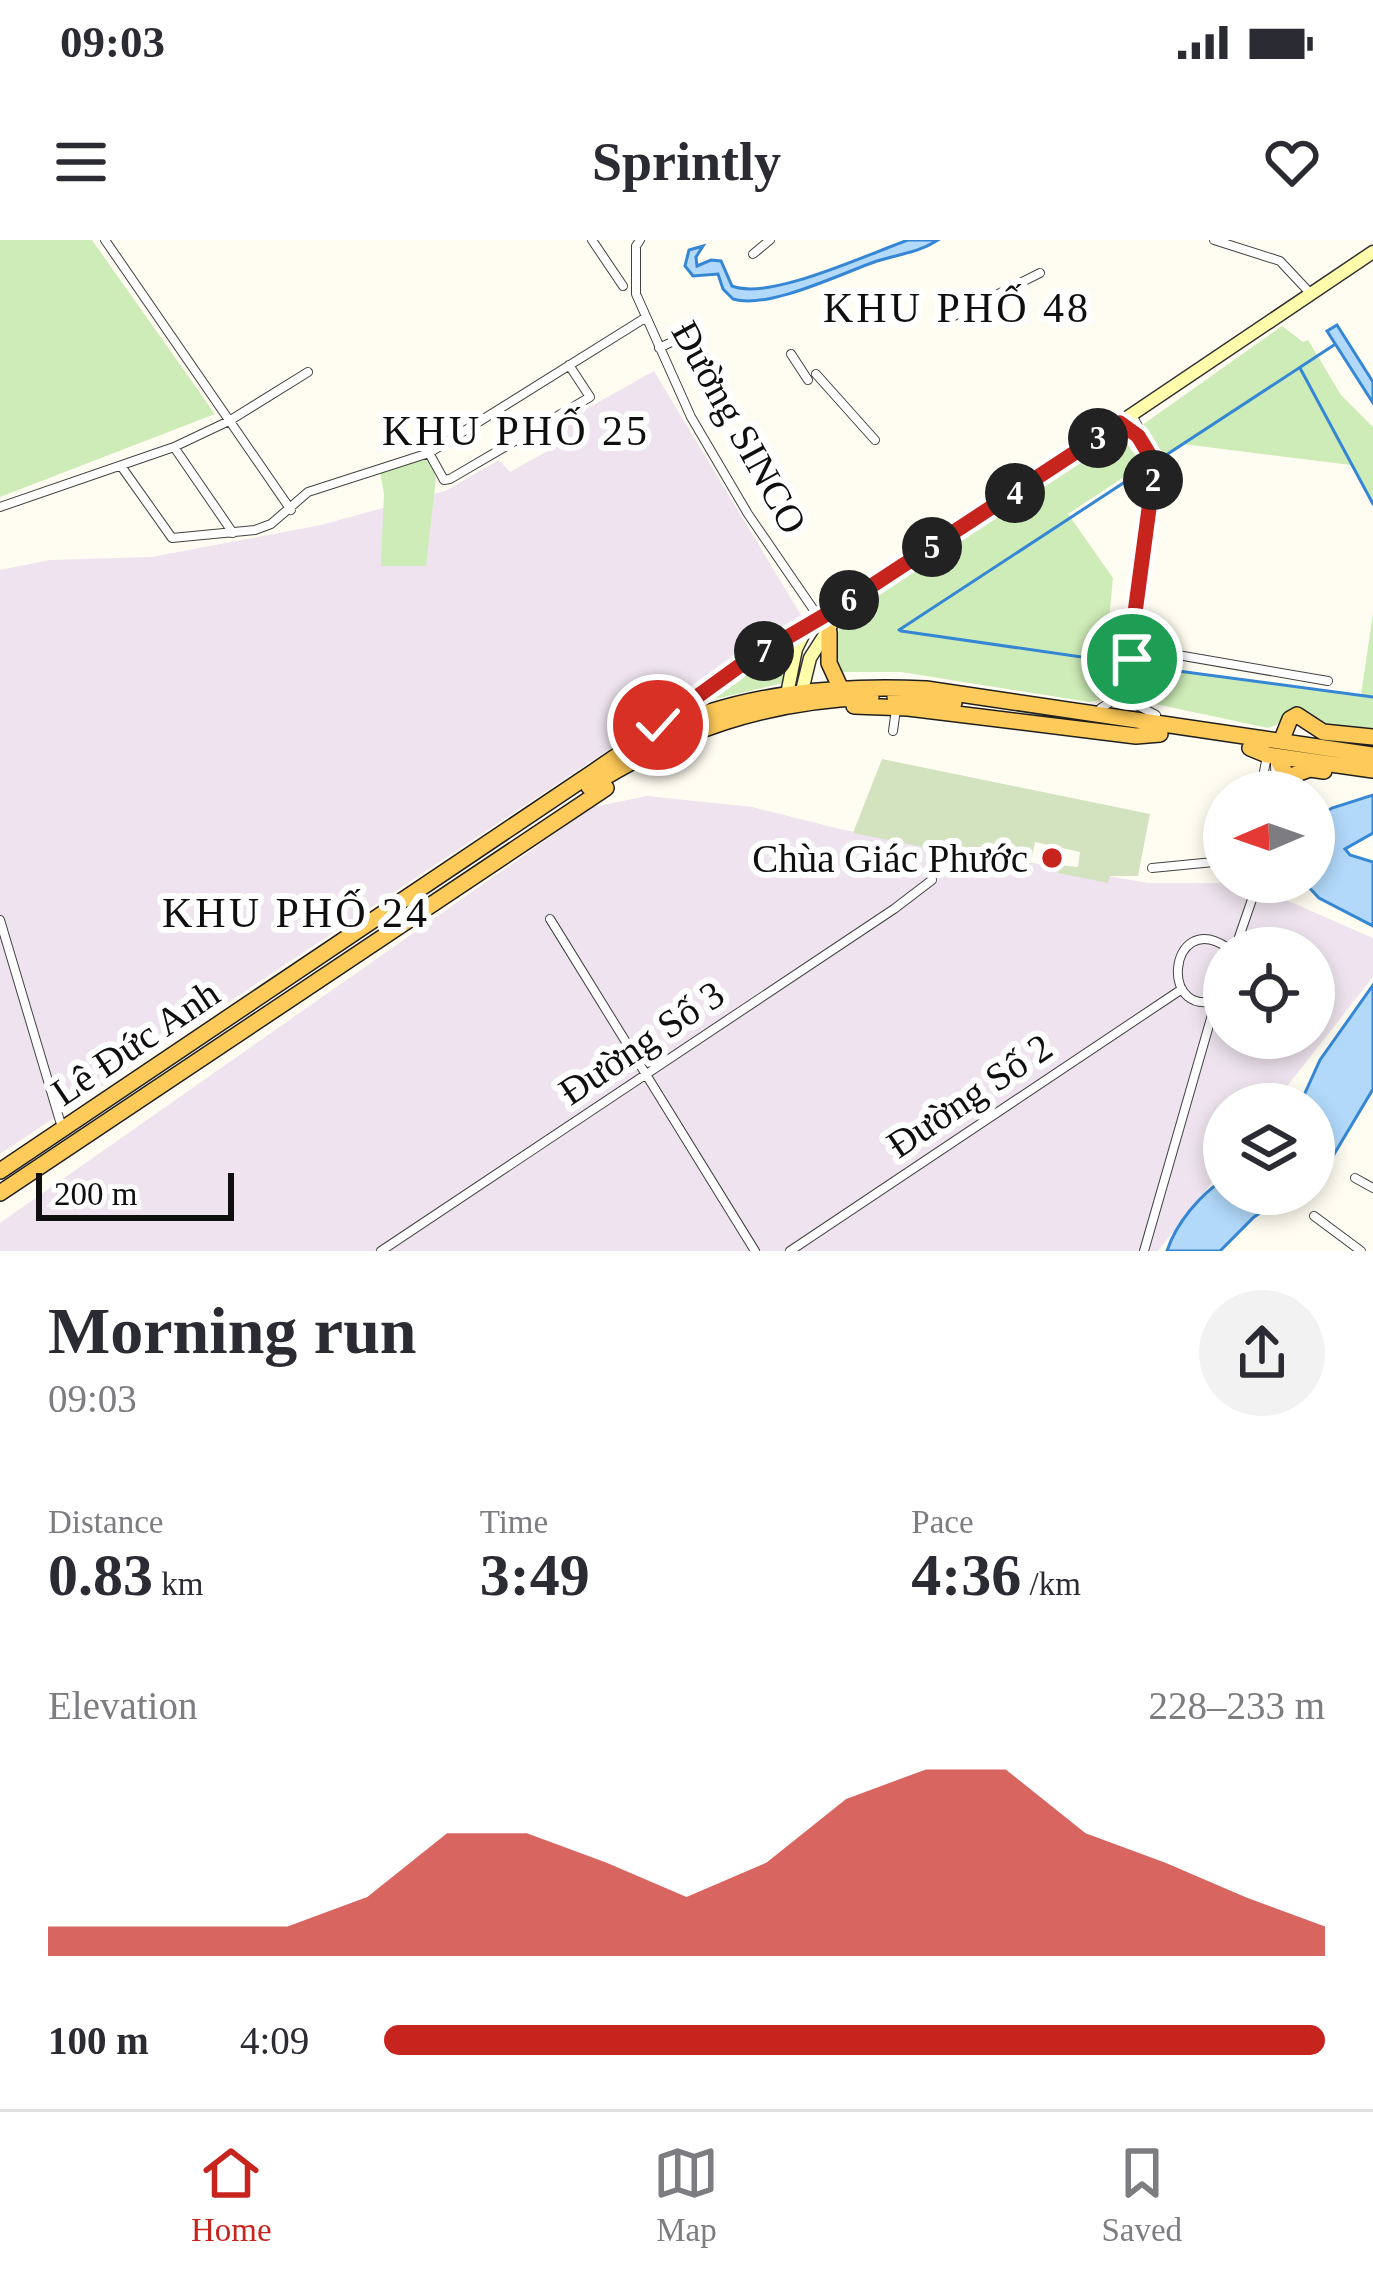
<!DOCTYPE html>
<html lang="en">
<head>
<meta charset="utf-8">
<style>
	body { margin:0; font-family:"Times New Roman",serif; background:#f2f2f3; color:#2b2b33; height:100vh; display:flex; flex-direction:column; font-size:45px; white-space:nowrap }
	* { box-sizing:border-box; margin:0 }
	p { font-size:39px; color:#7c7c81 }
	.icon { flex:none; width:66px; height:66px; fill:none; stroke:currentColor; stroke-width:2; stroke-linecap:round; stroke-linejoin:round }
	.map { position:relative; height:1011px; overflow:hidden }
	.sheet { display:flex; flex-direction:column; background:#fff; flex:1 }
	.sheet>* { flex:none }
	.needle { width:78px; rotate:268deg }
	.controls { position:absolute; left:1203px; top:531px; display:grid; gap:24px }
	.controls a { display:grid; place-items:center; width:132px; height:132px; border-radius:50%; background:#fff; box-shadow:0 6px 18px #0003; font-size:60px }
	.scale { position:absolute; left:36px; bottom:30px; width:198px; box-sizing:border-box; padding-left:12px; border:6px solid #0f0f0f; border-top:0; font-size:33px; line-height:42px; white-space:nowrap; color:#0f0f0f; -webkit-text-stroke:9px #fff; paint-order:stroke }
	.pin { position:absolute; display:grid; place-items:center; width:102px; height:102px; color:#fff; margin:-51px; border:6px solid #fff; border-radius:50%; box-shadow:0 3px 12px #0007 }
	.km { position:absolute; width:60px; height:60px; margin:-30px; border-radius:50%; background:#222; color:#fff; font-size:33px; line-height:60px; text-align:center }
	.round { display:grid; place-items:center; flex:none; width:126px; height:126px; border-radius:63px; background:#f2f2f3 }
	.head { display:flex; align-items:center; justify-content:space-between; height:204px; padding:0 48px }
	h1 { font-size:66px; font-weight:700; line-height:90px }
	.figures { display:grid; grid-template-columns:repeat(3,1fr); gap:18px; height:204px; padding:12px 48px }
	.figures div { display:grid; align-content:center }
	.figures b { font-size:60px; font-weight:700 }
	.figures small { font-size:33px; font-weight:400 }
	.figures p { font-size:33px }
	.chart { height:336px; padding:24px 48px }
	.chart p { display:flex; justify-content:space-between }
	.chart svg { width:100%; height:216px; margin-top:12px; fill:#c8241e; opacity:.7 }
	ul { padding:0 48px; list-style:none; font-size:39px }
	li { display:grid; grid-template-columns:192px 144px 1fr; align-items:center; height:90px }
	li i { height:30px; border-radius:15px; background:#c8241e }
	.status { display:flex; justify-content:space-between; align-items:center; height:84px; padding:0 60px; background:#fff; direction:ltr }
	.status svg { height:33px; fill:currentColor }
	header { display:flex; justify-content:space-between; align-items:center; height:156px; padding:0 48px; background:#fff; font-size:54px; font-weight:700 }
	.tab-bar { display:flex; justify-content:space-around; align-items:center; height:168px; border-top:3px solid #e1e1e2; background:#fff; font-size:33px; color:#7c7c81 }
	.tab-bar a { display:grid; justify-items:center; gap:6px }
	.tab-bar .on { color:#c8241e }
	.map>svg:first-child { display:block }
	.industrial { fill:#eee3ee; fill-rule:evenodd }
	.green { fill:#ceecb7 }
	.cemetery { fill:#d4e3bf }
	.water { fill:#b2d9fa; stroke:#3587d5; stroke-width:3 }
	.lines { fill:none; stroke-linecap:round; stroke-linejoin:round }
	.stream { stroke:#3587d5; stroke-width:3 }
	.minor-casing { stroke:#424242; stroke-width:10 }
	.secondary-casing { stroke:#313131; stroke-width:15 }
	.trunk-casing { stroke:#202020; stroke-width:18 }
	.minor { stroke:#fff; stroke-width:8 }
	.secondary { stroke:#fffdac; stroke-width:12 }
	.trunk { stroke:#feca59; stroke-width:15 }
	.route-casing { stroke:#fff; stroke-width:24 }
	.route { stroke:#c8241e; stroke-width:15 }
	.poi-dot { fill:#c8241e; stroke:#fff; stroke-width:4.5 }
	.labels { text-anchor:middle; stroke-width:12; stroke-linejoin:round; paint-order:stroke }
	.street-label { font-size:39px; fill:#0f0f0f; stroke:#fff }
	.poi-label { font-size:39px; fill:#0f0f0f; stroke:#fff; text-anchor:end }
	.neighbourhood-label { font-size:42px; letter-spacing:3px; fill:#0f0f0f; stroke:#fff }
</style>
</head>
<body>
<div class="status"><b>09:03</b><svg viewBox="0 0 49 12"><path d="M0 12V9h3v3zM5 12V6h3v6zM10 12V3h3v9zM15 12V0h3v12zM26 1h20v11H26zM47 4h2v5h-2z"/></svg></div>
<header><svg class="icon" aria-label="menu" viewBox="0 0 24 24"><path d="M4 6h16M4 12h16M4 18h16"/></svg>Sprintly<svg class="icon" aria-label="heart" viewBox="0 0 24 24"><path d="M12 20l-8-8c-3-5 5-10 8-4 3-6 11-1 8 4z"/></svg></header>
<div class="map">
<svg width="1373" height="1011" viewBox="0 0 1373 1011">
	<rect width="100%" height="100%" fill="#fffdf1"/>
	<!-- industrial -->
	<path class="industrial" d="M654,131l150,249 -804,534v-584l50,-10 102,-3 169,-32 124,-34 54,-31 11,12 43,-24 -8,-16z
		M647,556l105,11 92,23 304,53h99l126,55v39l-100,127h-49v63l-66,84h-1158v-28l593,-416zM1224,708h90v90h-90z"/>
	<!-- green -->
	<path class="green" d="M0,0h92l123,174 -215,83z
		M1282,86l21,16 5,-2 33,55 32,32v77l-22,-39 -168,-21 -23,14 -7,-2 -14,-22 2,-8z
		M1121,195l21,30 -74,49 45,64 -8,84 14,2c4,12 -1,25 -8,34l-22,4 -188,-30h-62c-9,-20 -3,-45 11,-62z
		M423,218l8,5 5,15 -10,88h-45l3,-72 -4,-22z
		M1373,373v121l-38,-3 -36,-20 -16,5 -6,9 -9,3 -136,-29 -4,-10 9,-10 3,-12 221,28z
		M795,402l-12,41 -76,18z"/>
	<!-- cemetery -->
	<path class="cemetery" d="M882,519l268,55 -12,62h-28l-2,7 -50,-10 1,-8 19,2 2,-15 -45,-10 -5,26 -177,-35z"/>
	<!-- water -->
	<path class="water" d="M908,0h30c-20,13 -39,14 -61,21 -35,12 -109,49 -144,38l-10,-10 -5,-15 -25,2 -8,-10 4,-16 14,-4 -7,11 1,9 14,-6 10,1 11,25c37,15 136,-32 176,-46z
		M1337,85l36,57v21l-46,-72z
		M1373,555v38l-28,16 5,6 23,7v64l-54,-28 -15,-16h10v-63l18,-11z
		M1373,745v104l-43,72 -16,13v-70h-14l20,-44z
		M1224,939v15h65l-35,23 -34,34h-53c9,-28 33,-56 57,-72z"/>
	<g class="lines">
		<!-- stream -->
		<path class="stream" d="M1300,128l73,136
			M899,390l435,-285
			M901,391l222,32
			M1133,425l240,32"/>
		<defs>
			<path id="minor" d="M105,0l186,270
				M592,0l31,46
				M640,0l-4,6v48l55,123 57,97 72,105
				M1214,0l66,21 31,33
				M753,14l17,-14
				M950,78l90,-45
				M659,108l34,-16
				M791,114l17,26
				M816,134l59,66
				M1132,175l7,13 -1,8 17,28 -22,171
				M174,207l59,86
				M429,213l15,27 6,-1 140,-82 -21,-32
				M121,226l51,72 83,-8 16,-6 37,-32 121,-39 216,-135
				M0,267l174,-60 55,-26 79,-49
				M1119 407a12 12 0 1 1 24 0a12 12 0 1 1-24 0Z
				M1143,409l185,32
				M1125,447l8,16 23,12
				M1101,468c22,-12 24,-25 27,-49
				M893,491l3,-22
				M1275,524l1,28
				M1260,552l7,-36
				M1152,628l72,-7
				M550,679l205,332
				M0,680l60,201
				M1231,708l7,-8 20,-58
				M1224,757c-67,31 -57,-91 4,-49
				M1355,938l18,10
				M1314,976l47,35
				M381,1011l513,-342 38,-29
				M790,1011l392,-262
				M1144,1011l72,-250"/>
			<path id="secondary" d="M786,459l10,-50 11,-22
				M800,459l10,-41 34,-53
				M658,485l84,-61 257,-160 374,-252"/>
			<path id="trunk" d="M829,392v31l11,24
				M895,457l59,6
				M854,466l54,2 228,28 24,-2
				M1284,494l6,-15 7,-4 26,17 50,5
				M1250,508l17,7 106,15
				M1275,516l13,21 22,-8 14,2
				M589,547c90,-57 176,-86 282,-90
				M0,931l583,-392c23,-15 46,-33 70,-45 87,-41 179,-49 273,-45l447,66
				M0,953l606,-405"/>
		</defs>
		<!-- minor casing -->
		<use href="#minor" class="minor-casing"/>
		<!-- secondary casing -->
		<use href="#secondary" class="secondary-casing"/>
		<!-- trunk casing -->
		<use href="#trunk" class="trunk-casing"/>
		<!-- minor -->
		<use href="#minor" class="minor"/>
		<!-- secondary -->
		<use href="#secondary" class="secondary"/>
		<!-- trunk -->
		<use href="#trunk" class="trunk"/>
	</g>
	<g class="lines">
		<defs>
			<path id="route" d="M658,485l84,-61 102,-60 276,-181 18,13 17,28 -23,171 -8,2 -6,10 6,11 8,1"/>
		</defs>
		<!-- route casing -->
		<use href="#route" class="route-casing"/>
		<!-- route -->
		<use href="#route" class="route"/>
	</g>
	<!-- markers -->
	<circle class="poi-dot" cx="1052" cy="618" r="12"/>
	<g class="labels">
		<!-- street labels -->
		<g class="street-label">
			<text transform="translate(740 187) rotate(61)" y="14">Đường SINCO</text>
			<text transform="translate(135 802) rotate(-34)" y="14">Lê Đức Anh</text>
			<text transform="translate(641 802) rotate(-34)" y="14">Đường Số 3</text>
			<text transform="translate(969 855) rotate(-34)" y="14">Đường Số 2</text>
		</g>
		<!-- poi labels -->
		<g class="poi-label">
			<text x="1028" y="632">Chùa Giác Phước</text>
		</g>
		<!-- neighbourhood labels -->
		<g class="neighbourhood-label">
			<text x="957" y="82">KHU PHỐ 48</text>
			<text x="516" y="205">KHU PHỐ 25</text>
			<text x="296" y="687">KHU PHỐ 24</text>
		</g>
	</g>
</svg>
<div class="controls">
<a><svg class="needle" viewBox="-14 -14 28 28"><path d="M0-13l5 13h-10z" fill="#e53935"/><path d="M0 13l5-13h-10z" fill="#7c7c81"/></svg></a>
<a><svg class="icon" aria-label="locate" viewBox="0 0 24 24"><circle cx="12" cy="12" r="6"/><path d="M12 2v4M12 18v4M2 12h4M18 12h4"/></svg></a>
<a><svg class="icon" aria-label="layers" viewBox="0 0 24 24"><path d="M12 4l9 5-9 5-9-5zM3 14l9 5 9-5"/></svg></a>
</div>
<div class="scale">200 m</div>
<div class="pin" style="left:1132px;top:419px;background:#1e9e55"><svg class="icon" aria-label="arrive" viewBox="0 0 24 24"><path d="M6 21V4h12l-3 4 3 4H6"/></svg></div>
<div class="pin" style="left:658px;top:485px;background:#d93025"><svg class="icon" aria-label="check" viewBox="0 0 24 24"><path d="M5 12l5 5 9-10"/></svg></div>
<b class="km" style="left:1153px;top:240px">2</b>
<b class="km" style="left:1098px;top:198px">3</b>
<b class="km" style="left:1015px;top:253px">4</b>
<b class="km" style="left:932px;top:307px">5</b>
<b class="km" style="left:849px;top:360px">6</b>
<b class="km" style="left:764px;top:411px">7</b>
</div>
<section class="sheet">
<div class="head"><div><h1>Morning run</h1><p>09:03</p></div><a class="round"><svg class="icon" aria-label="share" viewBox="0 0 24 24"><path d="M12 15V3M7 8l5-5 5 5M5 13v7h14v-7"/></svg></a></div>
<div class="figures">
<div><p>Distance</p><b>0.83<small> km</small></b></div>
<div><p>Time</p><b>3:49</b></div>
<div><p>Pace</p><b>4:36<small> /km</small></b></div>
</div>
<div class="chart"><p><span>Elevation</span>228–233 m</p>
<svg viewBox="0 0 160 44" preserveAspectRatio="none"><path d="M0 44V38L10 38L20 38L30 38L40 32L50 19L60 19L70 25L80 32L90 25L100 12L110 6L120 6L130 19L140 25L150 32L160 38V44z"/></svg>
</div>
<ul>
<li><b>100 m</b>4:09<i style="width:100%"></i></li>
</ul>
</section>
<nav class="tab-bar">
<a class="on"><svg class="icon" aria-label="home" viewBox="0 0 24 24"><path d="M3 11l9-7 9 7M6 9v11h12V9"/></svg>Home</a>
<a><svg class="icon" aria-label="map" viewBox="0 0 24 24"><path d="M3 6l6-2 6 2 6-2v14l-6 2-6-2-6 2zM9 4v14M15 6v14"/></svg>Map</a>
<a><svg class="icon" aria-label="saved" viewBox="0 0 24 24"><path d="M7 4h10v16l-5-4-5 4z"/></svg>Saved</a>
</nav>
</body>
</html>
